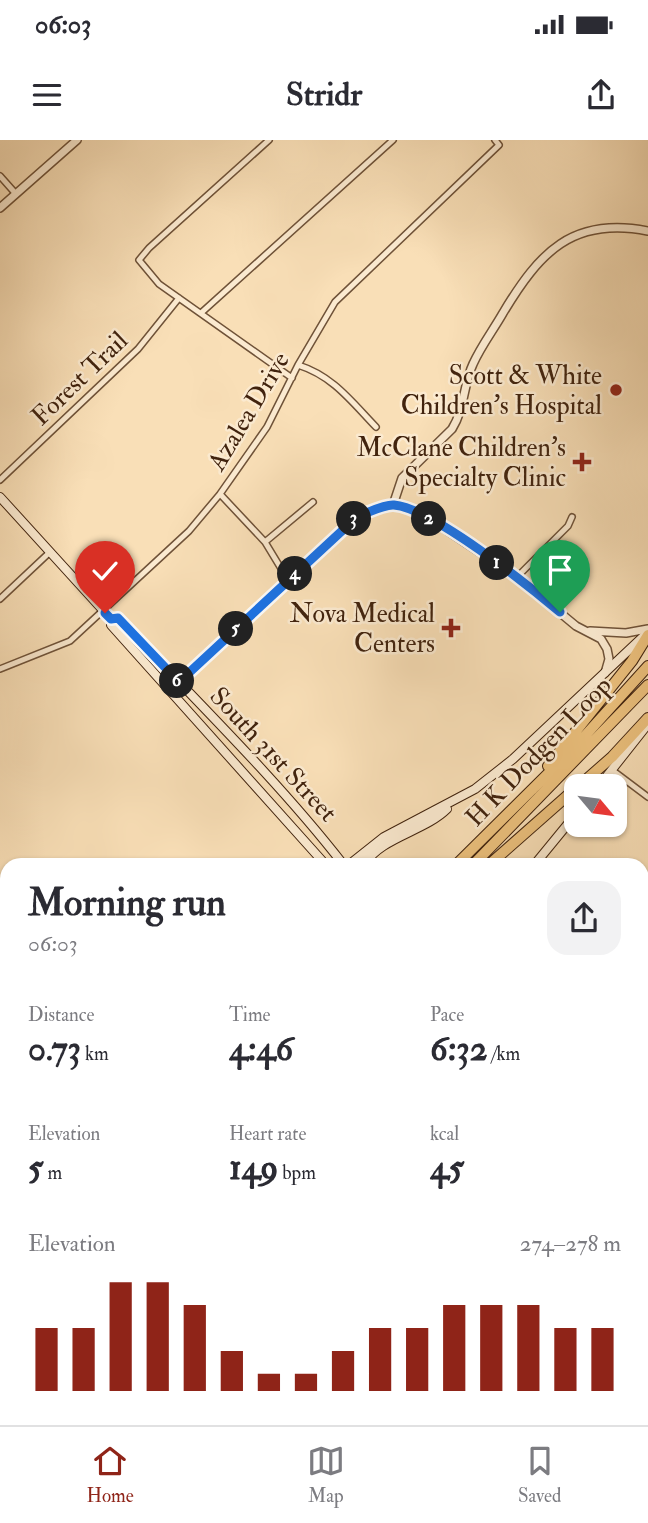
<!DOCTYPE html>
<html lang="en">
<head>
<meta charset="utf-8">
<style>
	body { margin:0; font-family:"IM FELL Double Pica",serif; background:#f2f2f3; color:#2b2b33; height:100vh; display:flex; flex-direction:column; font-size:26px; white-space:nowrap }
	* { box-sizing:border-box; margin:0 }
	p { font-size:23px; color:#7c7c81 }
	.icon { flex:none; width:38px; height:38px; fill:none; stroke:currentColor; stroke-width:2; stroke-linecap:round; stroke-linejoin:round }
	.map { position:relative; flex:1; overflow:hidden }
	.details { position:absolute; left:0px; top:718px; width:649px; height:569px; display:flex; flex-direction:column; background:#fff; border-radius:21px 21px 0 0; box-shadow:0 2px 5px #0004 }
	.details>* { flex:none }
	.needle { width:46px; rotate:119deg }
	.fabs { position:absolute; left:564px; top:634px; display:grid; gap:14px }
	.fabs a { display:grid; place-items:center; width:63px; height:63px; border-radius:14px; background:#fff; box-shadow:0 2px 5px #0004; font-size:35px }
	.pin { position:absolute; display:grid; place-items:center; width:60px; height:60px; color:#fff; margin:-72px -30px; border-radius:50% 50% 50% 0; rotate:-45deg; box-shadow:0 0 7px #0007 }
	.pin .icon { rotate:45deg }
	.km { position:absolute; width:35px; height:35px; margin:-18px; border-radius:50%; background:#222; color:#fff; font-size:19px; line-height:35px; text-align:center }
	.round { display:grid; place-items:center; flex:none; width:74px; height:74px; border-radius:21px; background:#f2f2f3 }
	.headline { display:flex; align-items:center; justify-content:space-between; height:119px; padding:0 28px }
	h1 { font-size:38px; font-weight:800; line-height:52px }
	.figures { display:grid; grid-template-columns:repeat(3,1fr); gap:10px; height:119px; padding:7px 28px }
	.figures div { display:grid; align-content:center }
	.figures b { font-size:35px; font-weight:800 }
	.figures small { font-size:19px; font-weight:400 }
	.figures p { font-size:19px }
	.chart { height:196px; padding:14px 28px }
	.chart p { display:flex; justify-content:space-between }
	.chart svg { width:100%; height:126px; margin-top:7px; stroke:#8f2418; stroke-width:6 }
	.status { display:flex; justify-content:space-between; align-items:center; height:49px; padding:0 35px; background:#fff; direction:ltr }
	.status svg { height:19px; fill:currentColor }
	header { display:flex; justify-content:space-between; align-items:center; height:91px; padding:0 28px; background:#fff; font-size:32px; font-weight:800 }
	.tab-bar { display:flex; justify-content:space-around; align-items:center; height:98px; border-top:2px solid #e1e1e2; background:#fff; font-size:19px; color:#7c7c81 }
	.tab-bar a { display:grid; justify-items:center; gap:4px }
	.tab-bar .current { color:#8f2418 }
	.map>svg:first-child { display:block }
	.lines { fill:none; stroke-linecap:round; stroke-linejoin:round }
	.minor-casing { stroke:#6f5238; stroke-width:8 }
	.tertiary-casing { stroke:#6f5238; stroke-width:10 }
	.secondary-casing { stroke:#41230e; stroke-width:10 }
	.motorway-casing { stroke:#41230e; stroke-width:12 }
	.minor { stroke:#fbead0; stroke-width:5 }
	.tertiary { stroke:#fbead0; stroke-width:7 }
	.secondary { stroke:#fbead0; stroke-width:8 }
	.motorway { stroke:#ecc07c; stroke-width:10 }
	.route-casing { stroke:#fff; stroke-width:14 }
	.route { stroke:#1a73e8; stroke-width:9 }
	.poi-dot { fill:#8f2418; stroke:#fbead0; stroke-width:2.5 }
	.labels { text-anchor:middle; stroke-width:5; stroke-linejoin:round; paint-order:stroke }
	.poi-label { font-size:26px; fill:#41230e; stroke:#fbead0; text-anchor:end }
	.street-label { font-size:26px; fill:#41230e; stroke:#fbead0 }
</style>
</head>
<body>
<div class="status"><b>06:03</b><svg viewBox="0 0 49 12"><path d="M0 12V9h3v3zM5 12V6h3v6zM10 12V3h3v9zM15 12V0h3v12zM26 1h20v11H26zM47 4h2v5h-2z"/></svg></div>
<header><svg class="icon" aria-label="menu" viewBox="0 0 24 24"><path d="M4 6h16M4 12h16M4 18h16"/></svg>Stridr<svg class="icon" aria-label="share" viewBox="0 0 24 24"><path d="M12 15V3M7 8l5-5 5 5M5 13v7h14v-7"/></svg></header>
<div class="map">
<svg width="648" height="1285" viewBox="0 0 648 1285">
	<rect width="100%" height="100%" fill="#f9dfb7"/>
	<filter id="stains"><feTurbulence type="fractalNoise" baseFrequency=".00286" numOctaves="4"/><feColorMatrix values="0 0 0 0 .2 0 0 0 0 .09 0 0 0 0 .02 0 0 0 .5 -.17"/></filter>
	<radialGradient id="worn" r=".72"><stop offset=".6" stop-color="#630" stop-opacity="0"/><stop offset="1" stop-color="#630" stop-opacity=".3"/></radialGradient>
	<g class="lines">
		<defs>
			<path id="minor" d="M269,0l-120,108 -10,12 20,24 133,94
				M0,36l16,18
				M201,173l192,-173
				M298,225c35,11 53,36 78,62
				M0,340l138,-131 41,-51
				M220,354l45,48 23,38
				M265,402l48,-40
				M517,437l51,-51 4,-9
				M0,459l50,-47
				M0,529l70,-28 119,-110 31,-37 47,-67 31,-62 37,-63 164,-157 -4,-5
				M612,630l36,27
				M642,811l6,-5
				M642,944l6,1"/>
			<path id="tertiary" d="M0,68l77,-68
				M393,365l9,-27 50,-49c13,-21 11,-44 21,-65 8,-18 21,-35 30,-51 36,-60 69,-97 145,-82
				M590,491l36,2 22,-4
				M179,542l179,-166 35,-11 24,7 25,15 75,50 59,49 25,13 6,10 2,10 -4,14
				M0,1029l7,9
				M196,1279l5,6
				M209,1279l6,6"/>
			<path id="secondary" d="M0,357l111,122v6l214,239
				M111,479l7,-1c76,81 157,159 225,246
				M599,646l49,-62
				M350,724l34,-27 91,-48 38,-30 133,-125
				M365,724c15,-26 60,-33 82,-55
				M535,724l41,-50
				M642,1051l6,7
				M0,1145l7,-7"/>
			<path id="motorway" d="M548,626l84,-105 16,-26
				M579,646l33,-29 36,-39
				M457,724l116,-115 75,-83
				M474,724l174,-179
				M490,724l86,-76
				M0,1180l7,-7
				M0,1197l7,-7
				M0,1227l7,-8"/>
		</defs>
		<!-- minor casing -->
		<use href="#minor" class="minor-casing"/>
		<!-- tertiary casing -->
		<use href="#tertiary" class="tertiary-casing"/>
		<!-- secondary casing -->
		<use href="#secondary" class="secondary-casing"/>
		<!-- motorway casing -->
		<use href="#motorway" class="motorway-casing"/>
		<!-- minor -->
		<use href="#minor" class="minor"/>
		<!-- tertiary -->
		<use href="#tertiary" class="tertiary"/>
		<!-- secondary -->
		<use href="#secondary" class="secondary"/>
		<!-- motorway -->
		<use href="#motorway" class="motorway"/>
	</g>
	<g class="lines">
		<defs>
			<path id="route" d="M105,473l6,6 7,-1 61,64 179,-166c10,-3 26,-12 36,-11 38,3 135,81 166,107"/>
		</defs>
		<!-- route casing -->
		<use href="#route" class="route-casing"/>
		<!-- route -->
		<use href="#route" class="route"/>
	</g>
	<!-- markers -->
	<g class="poi-dot">
		<circle cx="616" cy="250" r="7"/>
		<path d="M578.5 311.5h7v7h7v7h-7v7h-7v-7h-7v-7h7z"/>
		<path d="M447.5 477.5h7v7h7v7h-7v7h-7v-7h-7v-7h7z"/>
	</g>
	<g class="labels">
		<!-- poi labels -->
		<g class="poi-label">
			<text x="602" y="244">Scott &amp; White<tspan x="602" dy="30">Children's Hospital</tspan></text>
			<text x="566" y="316">McClane Children's<tspan x="566" dy="30">Specialty Clinic</tspan></text>
			<text x="435" y="482">Nova Medical<tspan x="435" dy="30">Centers</tspan></text>
		</g>
		<!-- street labels -->
		<g class="street-label">
			<text transform="translate(79 238) rotate(-44)" y="9">Forest Trail</text>
			<text transform="translate(248 271) rotate(-59)" y="9">Azalea Drive</text>
			<text transform="translate(538 611) rotate(-46)" y="9">H K Dodgen Loop</text>
			<text transform="translate(274 614) rotate(47)" y="9">South 31st Street</text>
		</g>
	</g>
	<rect width="100%" height="100%" filter="url(#stains)"/>
	<rect width="100%" height="100%" fill="url(#worn)"/>
</svg>
<div class="fabs">
<a><svg class="needle" viewBox="-14 -14 28 28"><path d="M0-13l5 13h-10z" fill="#e53935"/><path d="M0 13l5-13h-10z" fill="#7c7c81"/></svg></a>
</div>
<div class="pin" style="left:560px;top:472px;background:#1e9e55"><svg class="icon" aria-label="arrive" viewBox="0 0 24 24"><path d="M6 21V4h12l-3 4 3 4H6"/></svg></div>
<div class="pin" style="left:105px;top:473px;background:#d93025"><svg class="icon" aria-label="check" viewBox="0 0 24 24"><path d="M5 12l5 5 9-10"/></svg></div>
<b class="km" style="left:497px;top:423px">1</b>
<b class="km" style="left:429px;top:379px">2</b>
<b class="km" style="left:354px;top:379px">3</b>
<b class="km" style="left:295px;top:434px">4</b>
<b class="km" style="left:236px;top:489px">5</b>
<b class="km" style="left:177px;top:541px">6</b>
<section class="details">
<div class="headline"><div><h1>Morning run</h1><p>06:03</p></div><a class="round"><svg class="icon" aria-label="share" viewBox="0 0 24 24"><path d="M12 15V3M7 8l5-5 5 5M5 13v7h14v-7"/></svg></a></div>
<div class="figures">
<div><p>Distance</p><b>0.73<small> km</small></b></div>
<div><p>Time</p><b>4:46</b></div>
<div><p>Pace</p><b>6:32<small> /km</small></b></div>
</div>
<div class="figures">
<div><p>Elevation</p><b>5<small> m</small></b></div>
<div><p>Heart rate</p><b>149<small> bpm</small></b></div>
<div><p>kcal</p><b>45</b></div>
</div>
<div class="chart"><p><span>Elevation</span>274–278 m</p>
<svg viewBox="0 0 160 44" preserveAspectRatio="none"><path d="M5 44V22M15 44V22M25 44V6M35 44V6M45 44V14M55 44V30M65 44V38M75 44V38M85 44V30M95 44V22M105 44V22M115 44V14M125 44V14M135 44V14M145 44V22M155 44V22"/></svg>
</div>
</section>
</div>
<nav class="tab-bar">
<a class="current"><svg class="icon" aria-label="home" viewBox="0 0 24 24"><path d="M3 11l9-7 9 7M6 9v11h12V9"/></svg>Home</a>
<a><svg class="icon" aria-label="map" viewBox="0 0 24 24"><path d="M3 6l6-2 6 2 6-2v14l-6 2-6-2-6 2zM9 4v14M15 6v14"/></svg>Map</a>
<a><svg class="icon" aria-label="saved" viewBox="0 0 24 24"><path d="M7 4h10v16l-5-4-5 4z"/></svg>Saved</a>
</nav>
</body>
</html>
